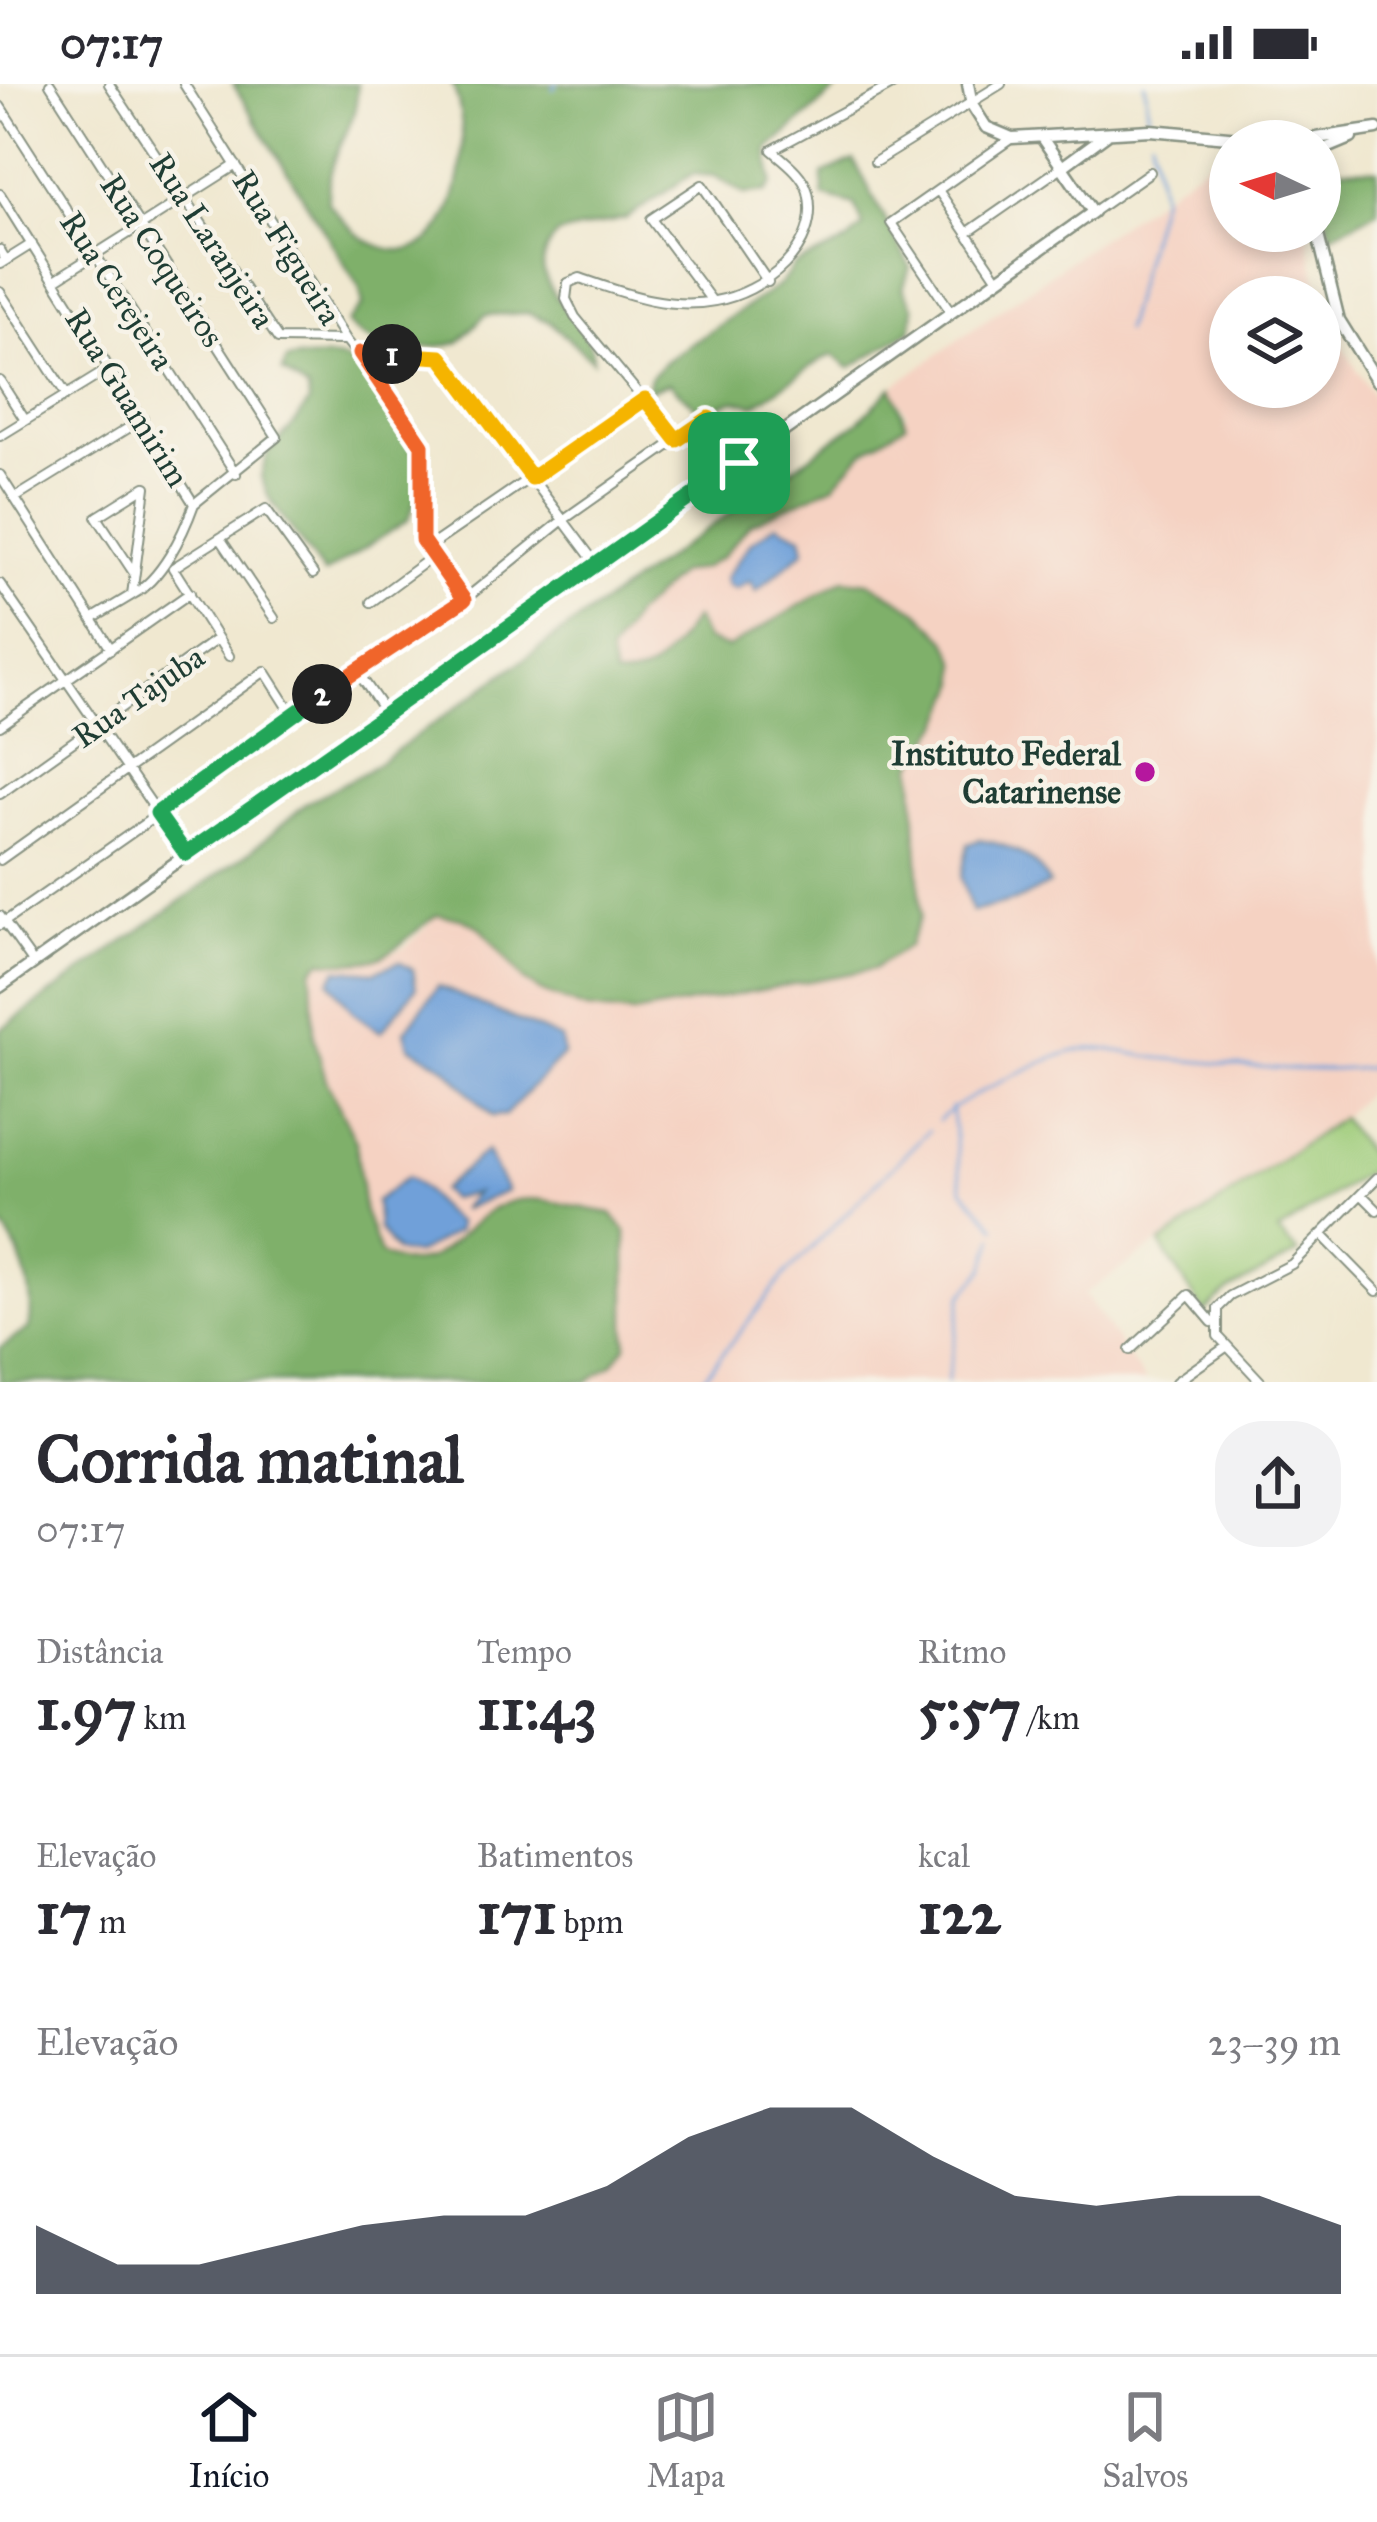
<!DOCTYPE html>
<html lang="pt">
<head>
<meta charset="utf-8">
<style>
	body { margin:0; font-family:"IM FELL Great Primer",serif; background:#f2f2f3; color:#2b2b33; height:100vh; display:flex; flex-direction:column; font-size:45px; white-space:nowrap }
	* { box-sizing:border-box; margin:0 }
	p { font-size:39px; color:#7c7c81 }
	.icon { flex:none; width:66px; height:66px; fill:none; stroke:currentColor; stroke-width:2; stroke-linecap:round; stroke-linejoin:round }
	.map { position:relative; height:1298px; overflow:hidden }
	.drawer { display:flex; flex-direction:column; background:#fff; flex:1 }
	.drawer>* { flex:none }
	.needle { width:78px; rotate:274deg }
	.buttons { position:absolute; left:1209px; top:36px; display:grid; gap:24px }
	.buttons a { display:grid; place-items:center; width:132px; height:132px; border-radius:50%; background:#fff; box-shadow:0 6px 18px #0003; font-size:60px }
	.pin { position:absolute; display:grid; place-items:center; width:102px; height:102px; color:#fff; margin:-51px; border-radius:24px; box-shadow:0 6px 18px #0006 }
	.km { position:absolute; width:60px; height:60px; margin:-30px; border-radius:50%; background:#222; color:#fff; font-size:33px; line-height:60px; text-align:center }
	.round { display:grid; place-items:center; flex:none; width:126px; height:126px; border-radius:48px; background:#f2f2f3 }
	.headline { display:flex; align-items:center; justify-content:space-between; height:204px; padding:0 36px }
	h1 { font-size:66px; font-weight:700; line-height:90px }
	.stats { display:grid; grid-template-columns:repeat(3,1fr); gap:18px; height:204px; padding:12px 36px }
	.stats div { display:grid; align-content:center }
	.stats b { font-size:60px; font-weight:700 }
	.stats small { font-size:33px; font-weight:400 }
	.stats p { font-size:33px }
	.chart { height:336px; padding:24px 36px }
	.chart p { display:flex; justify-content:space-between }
	.chart svg { width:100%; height:216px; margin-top:12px; fill:#111827; opacity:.7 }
	.status { display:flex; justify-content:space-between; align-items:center; height:84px; padding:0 60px; background:#fff; direction:ltr }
	.status svg { height:33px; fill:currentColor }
	.dock { display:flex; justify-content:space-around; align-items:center; height:168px; border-top:3px solid #e1e1e2; background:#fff; font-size:33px; color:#7c7c81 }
	.dock a { display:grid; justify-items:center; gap:6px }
	.dock .selected { color:#111827 }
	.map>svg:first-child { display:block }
	.built { fill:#f5d2c2; fill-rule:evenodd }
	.green { fill:#9fcc7a; stroke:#5f8457; stroke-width:3 }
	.forest { fill:#7fb06a; stroke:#4f764f; stroke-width:3 }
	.water { fill:#6fa0d9; stroke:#476e86; stroke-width:3 }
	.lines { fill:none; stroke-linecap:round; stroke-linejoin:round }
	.stream { stroke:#6fa0d9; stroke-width:3 }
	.minor-casing { stroke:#889282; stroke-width:12 }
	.major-casing { stroke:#889282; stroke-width:15 }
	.minor { stroke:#fff; stroke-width:8 }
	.major { stroke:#fff; stroke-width:10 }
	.split-1-casing { stroke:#fff; stroke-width:24 }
	.split-2-casing { stroke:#fff; stroke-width:24 }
	.split-3-casing { stroke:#fff; stroke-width:24 }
	.split-4-casing { stroke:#fff; stroke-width:24 }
	.split-1 { stroke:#f5b400; stroke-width:15 }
	.split-2 { stroke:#f0652b; stroke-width:15 }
	.split-3 { stroke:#22a559; stroke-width:15 }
	.split-4 { stroke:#22a559; stroke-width:15 }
	.poi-dot { fill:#b5179e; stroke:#f7f3e8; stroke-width:4.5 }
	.labels { text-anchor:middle; stroke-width:9; stroke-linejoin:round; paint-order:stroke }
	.street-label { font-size:33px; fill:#1f3d34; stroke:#f7f3e8 }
	.poi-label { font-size:33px; font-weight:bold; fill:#1f3d34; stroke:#f7f3e8; text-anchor:end }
</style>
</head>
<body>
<div class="status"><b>07:17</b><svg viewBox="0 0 49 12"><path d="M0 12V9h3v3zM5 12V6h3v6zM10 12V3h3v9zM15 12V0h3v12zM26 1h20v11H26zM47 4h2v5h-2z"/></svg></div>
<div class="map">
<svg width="1377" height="1298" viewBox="0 0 1377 1298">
	<rect width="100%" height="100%" fill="#f7f3e8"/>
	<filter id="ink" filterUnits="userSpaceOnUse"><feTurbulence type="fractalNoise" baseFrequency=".00833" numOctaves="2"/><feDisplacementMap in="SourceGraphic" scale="24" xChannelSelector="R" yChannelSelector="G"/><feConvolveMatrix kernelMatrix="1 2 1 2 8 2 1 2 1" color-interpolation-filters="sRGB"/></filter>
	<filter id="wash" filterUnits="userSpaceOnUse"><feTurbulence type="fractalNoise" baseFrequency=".004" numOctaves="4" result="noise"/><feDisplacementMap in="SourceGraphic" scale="48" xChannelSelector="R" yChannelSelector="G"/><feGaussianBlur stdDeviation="2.7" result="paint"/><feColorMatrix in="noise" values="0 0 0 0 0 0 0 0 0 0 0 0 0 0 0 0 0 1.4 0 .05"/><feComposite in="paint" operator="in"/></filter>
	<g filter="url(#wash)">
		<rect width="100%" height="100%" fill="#f0e8d0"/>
		<!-- built -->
		<path class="built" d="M1222,68l8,3v76h76l19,86 52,86v679l-36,36 -257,176 62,88h-560l40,-36v-115l-15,-18 -65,-10 -122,60 -24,1 -20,-10 -16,-42 -8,-70 -30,-62 -12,-43 -2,-68 8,-8 65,-5 21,-9 32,-32 23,3 20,10 43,53 18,11 44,17 47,5 240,-45 41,-32 -1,-171 30,-45 15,-37 -1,-23 -17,-30 -71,-49 -24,-3 -118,69 -21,-8 -11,-22 -40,51 -19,10 -22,-2 -5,-23 25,-38 45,-43 24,-5 20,-11 27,-33 83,-39 14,-19 36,-25 24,-27 -15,-27zM1230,213h90v90h-90z"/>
		<!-- green -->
		<path class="green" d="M1341,1034l36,47 -99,67 20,21 -70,38 -24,21 -44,-68z"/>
		<!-- forest -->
		<path class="forest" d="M233,0h124c2,48 -31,63 -29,119 10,11 21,26 33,34 94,59 118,-94 91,-153h391l-75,66 4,33 -6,9 -22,2 -29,-18 -23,-2 -65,44 -69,16c-49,46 37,84 35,127l-43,-39 -21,-9 -44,2 -26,27 -11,3c-34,4 -78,6 -101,-22l16,-18 -4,-18z
			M854,76l56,107 -7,21 11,20 -3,22 -61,38 -17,-13 -11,4 -67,46 -21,-5 -26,10 -11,-2 -28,-25 -22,8 3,-14 16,-16 115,-77 13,-19 53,-23 16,-16 -8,-21 -32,-9v-22z
			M1323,84l54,1v42l-46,24 -11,-47z
			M298,274c15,1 32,-3 47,2 17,6 27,26 37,41 29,45 51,63 26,119l-84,54 -55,-76 -8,-21 6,-23 29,-32 13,-20 -1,-12 -26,-19 5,-11z
			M892,303l14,37 -43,28 -29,33 -84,39 -28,33 -19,11 -24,5 -45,43 -25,38 5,23c43,4 56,-29 81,-59l11,22 22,8 116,-69 25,3 49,29 29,29 10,21 1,23 -15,37 -30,45 8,150 -13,30 -35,23 -240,45 -47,-5 -44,-17 -18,-11 -43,-53 -20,-10 -24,-3c-52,37 -43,51 -117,46l-8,9 2,67 12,43 30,62 8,70 16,42c65,34 80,-45 138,-54 28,-4 65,10 93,13l15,19v114l-14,19 -26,17h-586v-34l29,-20c7,-34 -7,-78 -29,-105v-193l251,-179 57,-49 59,-31 491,-349z"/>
		<!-- water -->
		<path class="water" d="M776,440l26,12 3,14 -49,41 -6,-10 -15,8 -8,-4 -2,-7 26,-36z
			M979,756c29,4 58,17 70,44l-28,15 -49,13 -11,-34 7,-34z
			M399,878l14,8 3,18 -35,44 -27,-19 -24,-32 8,-12 36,3z
			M438,902l123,53 2,16 -58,60 -13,1 -47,-49 -36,-21 -4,-15z
			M486,1067l21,40 -47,19 15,-17 -25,6 -9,-9z
			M407,1093c23,12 29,34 50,46v8l-41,23 -20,-2 -18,-24 -2,-27z"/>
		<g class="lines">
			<!-- stream -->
			<path class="stream" d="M1145,0l4,37
				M553,5l4,-5
				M1124,247l37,-136 -10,-57
				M951,1023l11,81 34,39
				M938,1036c22,-21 118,-68 148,-71 23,-2 49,6 73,9 72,6 146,17 218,9
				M700,1298l85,-107 144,-145
				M947,1298l15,-86 23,-28 9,-31"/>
		</g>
	</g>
	<g filter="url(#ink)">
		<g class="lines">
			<defs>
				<path id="minor" d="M50,0l227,353 -83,67
					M109,0l169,255 68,1
					M184,0l163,257 68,88 11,30 -4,81 42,60
					M0,22l236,368
					M875,78l126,-78
					M938,106l60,89
					M0,110l194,310c-11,31 -33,76 -62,91
					M1093,128l57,-40
					M967,149l95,-66
					M0,166l6,10
					M0,180l32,-20
					M55,196l181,-115
					M0,208l66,102
					M712,217l-61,-82 51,-34 66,97
					M951,228l-60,-89 121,-85
					M362,269l79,4 155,207
					M0,297l25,39
					M0,352l112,-69
					M677,356l-102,-123 -9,-18 2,-16 12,-5c44,15 86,32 135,23 47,-8 107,-52 93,-109 -5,-18 -22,-30 -36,-42l122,-66
					M0,391l111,174
					M15,414l128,-79
					M220,454l54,80
					M426,465l219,-150
					M134,489l-37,-56 48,-30
					M0,500l186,270
					M371,518l61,-45
					M92,535l40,-24 14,-108
					M229,572l-56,-88 93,-59 47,65
					M357,587l29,42
					M0,642l190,-133
					M0,710l217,-155
					M0,776l265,-189 28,44
					M0,832l33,46
					M0,841l464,-325 99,-80 145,-102 31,45
					M1362,1111l15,15
					M1323,1152l54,55
					M1130,1266l59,-55 23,27
					M1176,1298l50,-35
					M1261,1298l-43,-46v-28l12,-12 62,-32 85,-86"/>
				<path id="major" d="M968,0l4,21 14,22 26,11 138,-8 123,11
					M1296,57l81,-12
					M1320,67l31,-13
					M1062,83l45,-33
					M1317,147l22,89 38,61
					M0,903l1093,-775 -51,-74"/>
			</defs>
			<!-- minor casing -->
			<use href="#minor" class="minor-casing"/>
			<!-- major casing -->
			<use href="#major" class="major-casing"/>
			<!-- minor -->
			<use href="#minor" class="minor"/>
			<!-- major -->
			<use href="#major" class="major"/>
		</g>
	</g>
	<g class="lines" filter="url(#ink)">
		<defs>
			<path id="split-1" d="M392,270l49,3 91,121 113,-79 32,41 32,-22 30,45"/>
			<path id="split-2" d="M322,610l142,-94 -42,-60v-95l-62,-92 32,1"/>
			<path id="split-3" d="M322,610l-165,119 29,41 187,-131"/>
			<path id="split-4" d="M373,639l366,-260"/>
		</defs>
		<!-- split-1 casing -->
		<use href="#split-1" class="split-1-casing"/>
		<!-- split-2 casing -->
		<use href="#split-2" class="split-2-casing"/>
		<!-- split-3 casing -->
		<use href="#split-3" class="split-3-casing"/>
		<!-- split-4 casing -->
		<use href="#split-4" class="split-4-casing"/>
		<!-- split-1 -->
		<use href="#split-1" class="split-1"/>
		<!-- split-2 -->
		<use href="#split-2" class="split-2"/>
		<!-- split-3 -->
		<use href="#split-3" class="split-3"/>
		<!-- split-4 -->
		<use href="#split-4" class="split-4"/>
	</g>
	<!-- markers -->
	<circle class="poi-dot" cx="1145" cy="688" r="12"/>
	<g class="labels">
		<!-- street labels -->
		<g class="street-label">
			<text transform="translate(213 156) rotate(57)" y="12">Rua Laranjeira</text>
			<text transform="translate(288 163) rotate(58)" y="12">Rua Figueira</text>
			<text transform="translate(163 176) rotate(57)" y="12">Rua Coqueiros</text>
			<text transform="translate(118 206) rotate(57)" y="12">Rua Cerejeira</text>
			<text transform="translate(128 313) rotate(58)" y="12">Rua Guamirim</text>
			<text transform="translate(138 612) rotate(-35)" y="12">Rua Tajuba</text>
		</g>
		<!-- poi labels -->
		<g class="poi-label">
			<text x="1121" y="681">Instituto Federal<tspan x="1121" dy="38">Catarinense</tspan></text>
		</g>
	</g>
</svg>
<div class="buttons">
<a><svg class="needle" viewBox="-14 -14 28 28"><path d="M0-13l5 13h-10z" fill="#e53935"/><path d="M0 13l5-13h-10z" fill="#7c7c81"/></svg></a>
<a><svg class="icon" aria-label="layers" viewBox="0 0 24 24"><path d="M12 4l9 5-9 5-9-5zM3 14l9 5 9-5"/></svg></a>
</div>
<div class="pin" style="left:739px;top:379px;background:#1e9e55"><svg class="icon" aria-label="arrive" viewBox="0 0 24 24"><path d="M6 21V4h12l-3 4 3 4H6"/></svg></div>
<b class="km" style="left:392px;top:270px">1</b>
<b class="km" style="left:322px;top:610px">2</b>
</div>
<section class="drawer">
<div class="headline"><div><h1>Corrida matinal</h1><p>07:17</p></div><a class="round"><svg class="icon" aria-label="share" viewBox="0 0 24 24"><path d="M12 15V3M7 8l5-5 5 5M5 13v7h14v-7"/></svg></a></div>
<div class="stats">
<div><p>Distância</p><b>1.97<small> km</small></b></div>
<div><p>Tempo</p><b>11:43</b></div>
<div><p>Ritmo</p><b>5:57<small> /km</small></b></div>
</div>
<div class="stats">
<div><p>Elevação</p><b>17<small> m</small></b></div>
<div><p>Batimentos</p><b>171<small> bpm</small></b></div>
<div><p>kcal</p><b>122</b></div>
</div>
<div class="chart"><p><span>Elevação</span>23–39 m</p>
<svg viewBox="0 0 160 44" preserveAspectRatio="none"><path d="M0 44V30L10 38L20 38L30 34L40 30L50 28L60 28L70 22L80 12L90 6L100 6L110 16L120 24L130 26L140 24L150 24L160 30V44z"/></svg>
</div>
</section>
<nav class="dock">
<a class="selected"><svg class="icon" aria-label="home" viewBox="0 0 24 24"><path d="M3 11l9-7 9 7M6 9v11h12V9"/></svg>Início</a>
<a><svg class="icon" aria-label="map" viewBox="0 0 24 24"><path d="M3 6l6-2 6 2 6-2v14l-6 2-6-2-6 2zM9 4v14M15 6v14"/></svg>Mapa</a>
<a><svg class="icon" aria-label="saved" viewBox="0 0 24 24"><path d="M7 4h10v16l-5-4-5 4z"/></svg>Salvos</a>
</nav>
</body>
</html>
